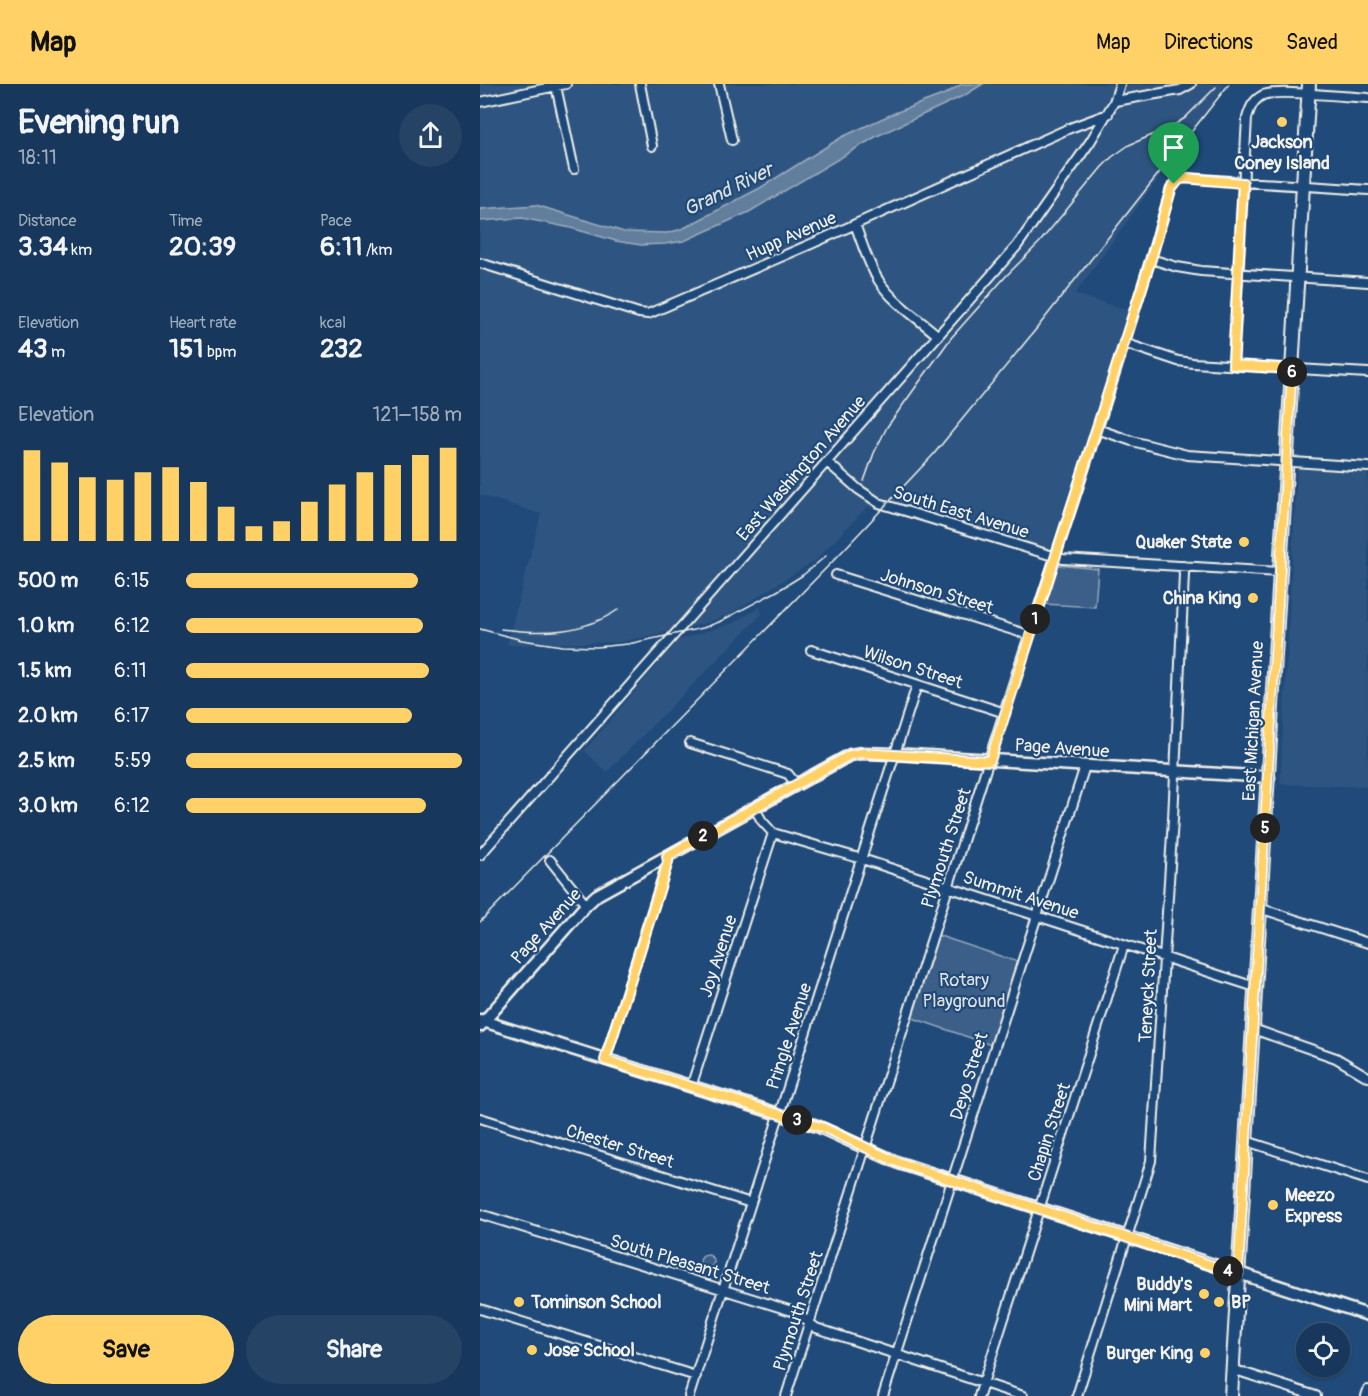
<!DOCTYPE html>
<html lang="en">
<head>
<meta charset="utf-8">
<style>
	body { margin:0; font-family:Pangolin,sans-serif; background:#244365; color:#f1f3f6; height:100vh; display:flex; flex-direction:column; font-size:22px; white-space:nowrap }
	* { box-sizing:border-box; margin:0 }
	p { font-size:20px; color:#9eacbb }
	.icon { flex:none; width:33px; height:33px; fill:none; stroke:currentColor; stroke-width:2; stroke-linecap:round; stroke-linejoin:round }
	.map { position:relative; flex:1; overflow:hidden }
	.side { display:flex; flex-direction:column; background:#17385c; width:480px }
	.side>* { flex:none }
	.tools { position:absolute; left:816px; top:1239px; display:grid; gap:12px }
	.tools a { display:grid; place-items:center; width:54px; height:54px; border-radius:50%; background:#17385c; box-shadow:0 2px 4px #0004,0 0 0 2px #365272; font-size:30px }
	.pin { position:absolute; display:grid; place-items:center; width:51px; height:51px; color:#fff; margin:-62px -26px; border-radius:50% 50% 50% 0; rotate:-45deg; box-shadow:0 0 6px #0007 }
	.pin .icon { rotate:45deg }
	.km { position:absolute; width:30px; height:30px; margin:-15px; border-radius:50%; background:#222; color:#fff; font-size:16px; line-height:30px; text-align:center }
	.round { display:grid; place-items:center; flex:none; width:63px; height:63px; border-radius:32px; background:#244365 }
	.head { display:flex; align-items:center; justify-content:space-between; height:102px; padding:0 18px }
	h1 { font-size:33px; font-weight:700; line-height:45px }
	.metrics { display:grid; grid-template-columns:repeat(3,1fr); gap:9px; height:102px; padding:6px 18px }
	.metrics div { display:grid; align-content:center }
	.metrics b { font-size:26px; font-weight:700 }
	.metrics small { font-size:16px; font-weight:400 }
	.metrics p { font-size:16px }
	.chart { height:168px; padding:12px 18px }
	.chart p { display:flex; justify-content:space-between }
	.chart svg { width:100%; height:108px; margin-top:6px; stroke:#ffd166; stroke-width:6 }
	.button { display:flex; gap:12px; margin-top:auto; padding:12px 18px }
	.button a { flex:1; height:69px; border-radius:36px; background:#ffd166; color:#111; font-size:24px; font-weight:700; line-height:69px; text-align:center }
	.button a+a { background:#244365; color:#f1f3f6 }
	ul { padding:0 18px; list-style:none; font-size:20px }
	li { display:grid; grid-template-columns:96px 72px 1fr; align-items:center; height:45px }
	li i { height:15px; border-radius:8px; background:#ffd166 }
	header { display:flex; align-items:center; gap:36px; box-sizing:border-box; height:84px; padding:0 30px; background:#ffd166; color:#111 }
	header strong { font-size:28px }
	nav { display:flex; gap:33px; margin-inline-start:auto; font-size:21px }
	main { display:flex; flex:1; min-height:0 }
	.map>svg:first-child { display:block }
	.built { fill:#2d5581 }
	.green { fill:#3a5f88; stroke:#97a8b8; stroke-width:1.5 }
	.water { fill:#627e9d; stroke:#9cacbb; stroke-width:1.5 }
	.lines { fill:none; stroke-linecap:round; stroke-linejoin:round }
	.street-casing { stroke:#f4f1e8; stroke-width:12 }
	.secondary-casing { stroke:#f4f1e8; stroke-width:15 }
	.primary-casing { stroke:#f4f1e8; stroke-width:16 }
	.street { stroke:#1f4a7a; stroke-width:8 }
	.secondary { stroke:#1f4a7a; stroke-width:10 }
	.primary { stroke:#1f4a7a; stroke-width:12 }
	.rail { stroke:#f4f1e8; stroke-width:1.5 }
	.route-casing { stroke:#fff; stroke-width:12 }
	.route { stroke:#ffd166; stroke-width:8 }
	.poi-dot { fill:#ffd166; stroke:#1f4a7a; stroke-width:2 }
	.labels { text-anchor:middle; stroke-width:4.5; stroke-linejoin:round; paint-order:stroke }
	.poi-label { font-size:18px; font-weight:bold; fill:#f4f1e8; stroke:#1f4a7a; text-anchor:end }
	.street-label { font-size:18px; fill:#f4f1e8; stroke:#1f4a7a }
	.park-label { font-size:18px; fill:#e1e2de; stroke:#1f4a7a }
	.water-label { font-size:20px; font-style:italic; fill:#dee0dd; stroke:#1f4a7a }
</style>
</head>
<body>
<header>
<strong>Map</strong>
<nav><a>Map</a><a>Directions</a><a>Saved</a></nav>
</header>
<main>
<section class="side">
<div class="head"><div><h1>Evening run</h1><p>18:11</p></div><a class="round"><svg class="icon" aria-label="share" viewBox="0 0 24 24"><path d="M12 15V3M7 8l5-5 5 5M5 13v7h14v-7"/></svg></a></div>
<div class="metrics">
<div><p>Distance</p><b>3.34<small> km</small></b></div>
<div><p>Time</p><b>20:39</b></div>
<div><p>Pace</p><b>6:11<small> /km</small></b></div>
</div>
<div class="metrics">
<div><p>Elevation</p><b>43<small> m</small></b></div>
<div><p>Heart rate</p><b>151<small> bpm</small></b></div>
<div><p>kcal</p><b>232</b></div>
</div>
<div class="chart"><p><span>Elevation</span>121–158 m</p>
<svg viewBox="0 0 160 44" preserveAspectRatio="none"><path d="M5 44V7M15 44V12M25 44V18M35 44V19M45 44V16M55 44V14M65 44V20M75 44V30M85 44V38M95 44V36M105 44V28M115 44V21M125 44V16M135 44V13M145 44V9M155 44V6"/></svg>
</div>
<ul>
<li><b>500 m</b>6:15<i style="width:84%"></i></li>
<li><b>1.0 km</b>6:12<i style="width:86%"></i></li>
<li><b>1.5 km</b>6:11<i style="width:88%"></i></li>
<li><b>2.0 km</b>6:17<i style="width:82%"></i></li>
<li><b>2.5 km</b>5:59<i style="width:100%"></i></li>
<li><b>3.0 km</b>6:12<i style="width:87%"></i></li>
</ul>
<div class="button"><a>Save</a><a>Share</a></div>
</section>
<div class="map">
<svg width="888" height="1312" viewBox="0 0 888 1312">
	<rect width="100%" height="100%" fill="#1f4a7a"/>
	<filter id="ink" filterUnits="userSpaceOnUse"><feTurbulence type="fractalNoise" baseFrequency=".0167" numOctaves="2"/><feDisplacementMap in="SourceGraphic" scale="12" xChannelSelector="R" yChannelSelector="G"/><feConvolveMatrix kernelMatrix="1 2 1 2 8 2 1 2 1" color-interpolation-filters="sRGB"/></filter>
	<g filter="url(#ink)">
		<!-- built -->
		<path class="built" d="M0,0h746l-151,210 54,17 -78,238 -184,-42 -51,53 -86,54 -27,10 -83,18 -113,3 34,-131 -61,-19z
			M817,385l71,4v314l-88,-3z
			M280,523l2,7 -155,158 -23,-21 94,-111 55,-17z"/>
		<!-- green -->
		<path class="green" d="M577,481l41,4 -3,38 -51,-3z
			M454,850l87,29 -27,83 -87,-30z
			M220 1178a7 7 0 1 1 14 0a7 7 0 1 1-14 0Z"/>
		<!-- water -->
		<path class="water" d="M482,0h21l-18,11 -88,41 -128,76 -65,29 -19,3 -24,1 -25,-4 -45,-13 -49,-10 -42,3v-12l56,-4 88,27 43,1 15,-4 78,-41 82,-51 50,-23 53,-20z"/>
		<g class="lines">
			<defs>
				<path id="street" d="M160,0l12,62
					M239,0l13,56
					M76,2l18,83
					M635,17l65,-11 11,-6
					M0,18l86,-18
					M375,140c7,19 13,40 24,57 14,22 39,37 58,54
					M671,175l26,8 24,4 167,11
					M0,179l159,50 9,1 163,-70 259,-116 38,-14
					M644,259l54,18 15,2 175,10
					M753,281l14,-247c3,-10 6,-18 16,-23 13,-6 86,2 105,3
					M617,345l35,12 55,14 181,12
					M347,378l31,27 21,14 184,56 217,13
					M356,491l193,60
					M331,566l194,63
					M210,659l92,29 6,2 8,10
					M274,723l8,14 11,12 89,26 393,128
					M0,771l537,-609 73,-104 24,-40 6,-18
					M70,776l36,45
					M779,824l109,35
					M773,945l83,29 32,19
					M125,976l62,-197v-7
					M211,1003l82,-254
					M0,1034l271,85
					M766,1057l122,39
					M0,1130l315,98 21,16 207,68
					M0,1225l216,67
					M752,1285l84,27
					M209,1312l228,-711
					M306,1312l229,-718c54,-162 109,-325 156,-489l8,-10 6,-1 183,12
					M403,1312l202,-630
					M499,1312l145,-451
					M597,1312l74,-235 22,-342 11,-245 -1,-8
					M886,1312l2,-6"/>
				<path id="secondary" d="M0,936l337,106 82,37 469,152
					M0,942l106,-121 11,-10 253,-140 12,-2 33,1 374,23"/>
				<path id="primary" d="M751,1312l78,-1312"/>
			</defs>
			<!-- street casing -->
			<use href="#street" class="street-casing"/>
			<!-- secondary casing -->
			<use href="#secondary" class="secondary-casing"/>
			<!-- primary casing -->
			<use href="#primary" class="primary-casing"/>
			<!-- street -->
			<use href="#street" class="street"/>
			<!-- secondary -->
			<use href="#secondary" class="secondary"/>
			<!-- primary -->
			<use href="#primary" class="primary"/>
			<!-- rail -->
			<path class="rail" d="M384,397l10,-28 13,-26 64,-89 56,-63 32,-32 63,-76 10,-10 17,-12 42,-18 14,-9 31,-31
				M0,545l42,11 40,6 35,1 31,-3 75,-16 16,-6 60,-32 24,-15 23,-19
				M21,545c42,5 82,5 118,-20
				M0,838l356,-364 97,-103 104,-127 192,-244"/>
		</g>
	</g>
	<g class="lines" filter="url(#ink)">
		<defs>
			<path id="route" d="M705,94l58,5 -10,182 59,4 -54,905 -339,-111 -75,-35 -219,-68 63,-198 -1,-6 183,-101 12,-2 128,8 161,-502 20,-70 8,-10z"/>
		</defs>
		<!-- route casing -->
		<use href="#route" class="route-casing"/>
		<!-- route -->
		<use href="#route" class="route"/>
	</g>
	<!-- markers -->
	<g class="poi-dot">
		<circle cx="802" cy="38" r="6"/>
		<circle cx="764" cy="458" r="6"/>
		<circle cx="773" cy="514" r="6"/>
		<circle cx="793" cy="1121" r="6"/>
		<circle cx="724" cy="1210" r="6"/>
		<circle cx="39" cy="1218" r="6"/>
		<circle cx="739" cy="1218" r="6"/>
		<circle cx="52" cy="1266" r="6"/>
		<circle cx="725" cy="1269" r="6"/>
	</g>
	<g class="labels">
		<!-- poi labels -->
		<g class="poi-label">
			<text x="802" y="64" text-anchor="middle">Jackson<tspan x="802" dy="21">Coney Island</tspan></text>
			<text x="752" y="464">Quaker State</text>
			<text x="761" y="520">China King</text>
			<text x="805" y="1117" text-anchor="start">Meezo<tspan x="805" dy="21">Express</tspan></text>
			<text x="712" y="1206">Buddy's<tspan x="712" dy="21">Mini Mart</tspan></text>
			<text x="51" y="1224" text-anchor="start">Tominson School</text>
			<text x="751" y="1224" text-anchor="start">BP</text>
			<text x="64" y="1272" text-anchor="start">Jose School</text>
			<text x="713" y="1275">Burger King</text>
		</g>
		<!-- street labels -->
		<g class="street-label">
			<text transform="translate(311 152) rotate(-24)" y="6">Hupp Avenue</text>
			<text transform="translate(321 384) rotate(-49)" y="6">East Washington Avenue</text>
			<text transform="translate(481 428) rotate(17)" y="6">South East Avenue</text>
			<text transform="translate(457 507) rotate(17)" y="6">Johnson Street</text>
			<text transform="translate(433 583) rotate(18)" y="6">Wilson Street</text>
			<text transform="translate(773 637) rotate(-87)" y="6">East Michigan Avenue</text>
			<text transform="translate(582 664) rotate(4)" y="6">Page Avenue</text>
			<text transform="translate(466 764) rotate(-72)" y="6">Plymouth Street</text>
			<text transform="translate(541 811) rotate(18)" y="6">Summit Avenue</text>
			<text transform="translate(66 842) rotate(-48)" y="6">Page Avenue</text>
			<text transform="translate(238 872) rotate(-72)" y="6">Joy Avenue</text>
			<text transform="translate(668 902) rotate(-87)" y="6">Teneyck Street</text>
			<text transform="translate(309 952) rotate(-72)" y="6">Pringle Avenue</text>
			<text transform="translate(489 992) rotate(-73)" y="6">Deyo Street</text>
			<text transform="translate(569 1048) rotate(-72)" y="6">Chapin Street</text>
			<text transform="translate(140 1062) rotate(17)" y="6">Chester Street</text>
			<text transform="translate(210 1180) rotate(17)" y="6">South Pleasant Street</text>
			<text transform="translate(318 1227) rotate(-72)" y="6">Plymouth Street</text>
		</g>
		<!-- park labels -->
		<g class="park-label">
			<text x="484" y="902">Rotary<tspan x="484" dy="21">Playground</tspan></text>
		</g>
		<!-- water labels -->
		<g class="water-label">
			<text transform="translate(248 105) rotate(-26)" y="7">Grand River</text>
		</g>
	</g>
</svg>
<div class="tools">
<a><svg class="icon" aria-label="locate" viewBox="0 0 24 24"><circle cx="12" cy="12" r="6"/><path d="M12 2v4M12 18v4M2 12h4M18 12h4"/></svg></a>
</div>
<div class="pin" style="left:694px;top:100px;background:#1e9e55"><svg class="icon" aria-label="arrive" viewBox="0 0 24 24"><path d="M6 21V4h12l-3 4 3 4H6"/></svg></div>
<b class="km" style="left:555px;top:535px">1</b>
<b class="km" style="left:223px;top:752px">2</b>
<b class="km" style="left:317px;top:1036px">3</b>
<b class="km" style="left:748px;top:1187px">4</b>
<b class="km" style="left:785px;top:744px">5</b>
<b class="km" style="left:812px;top:288px">6</b>
</div>
</main>
</body>
</html>
